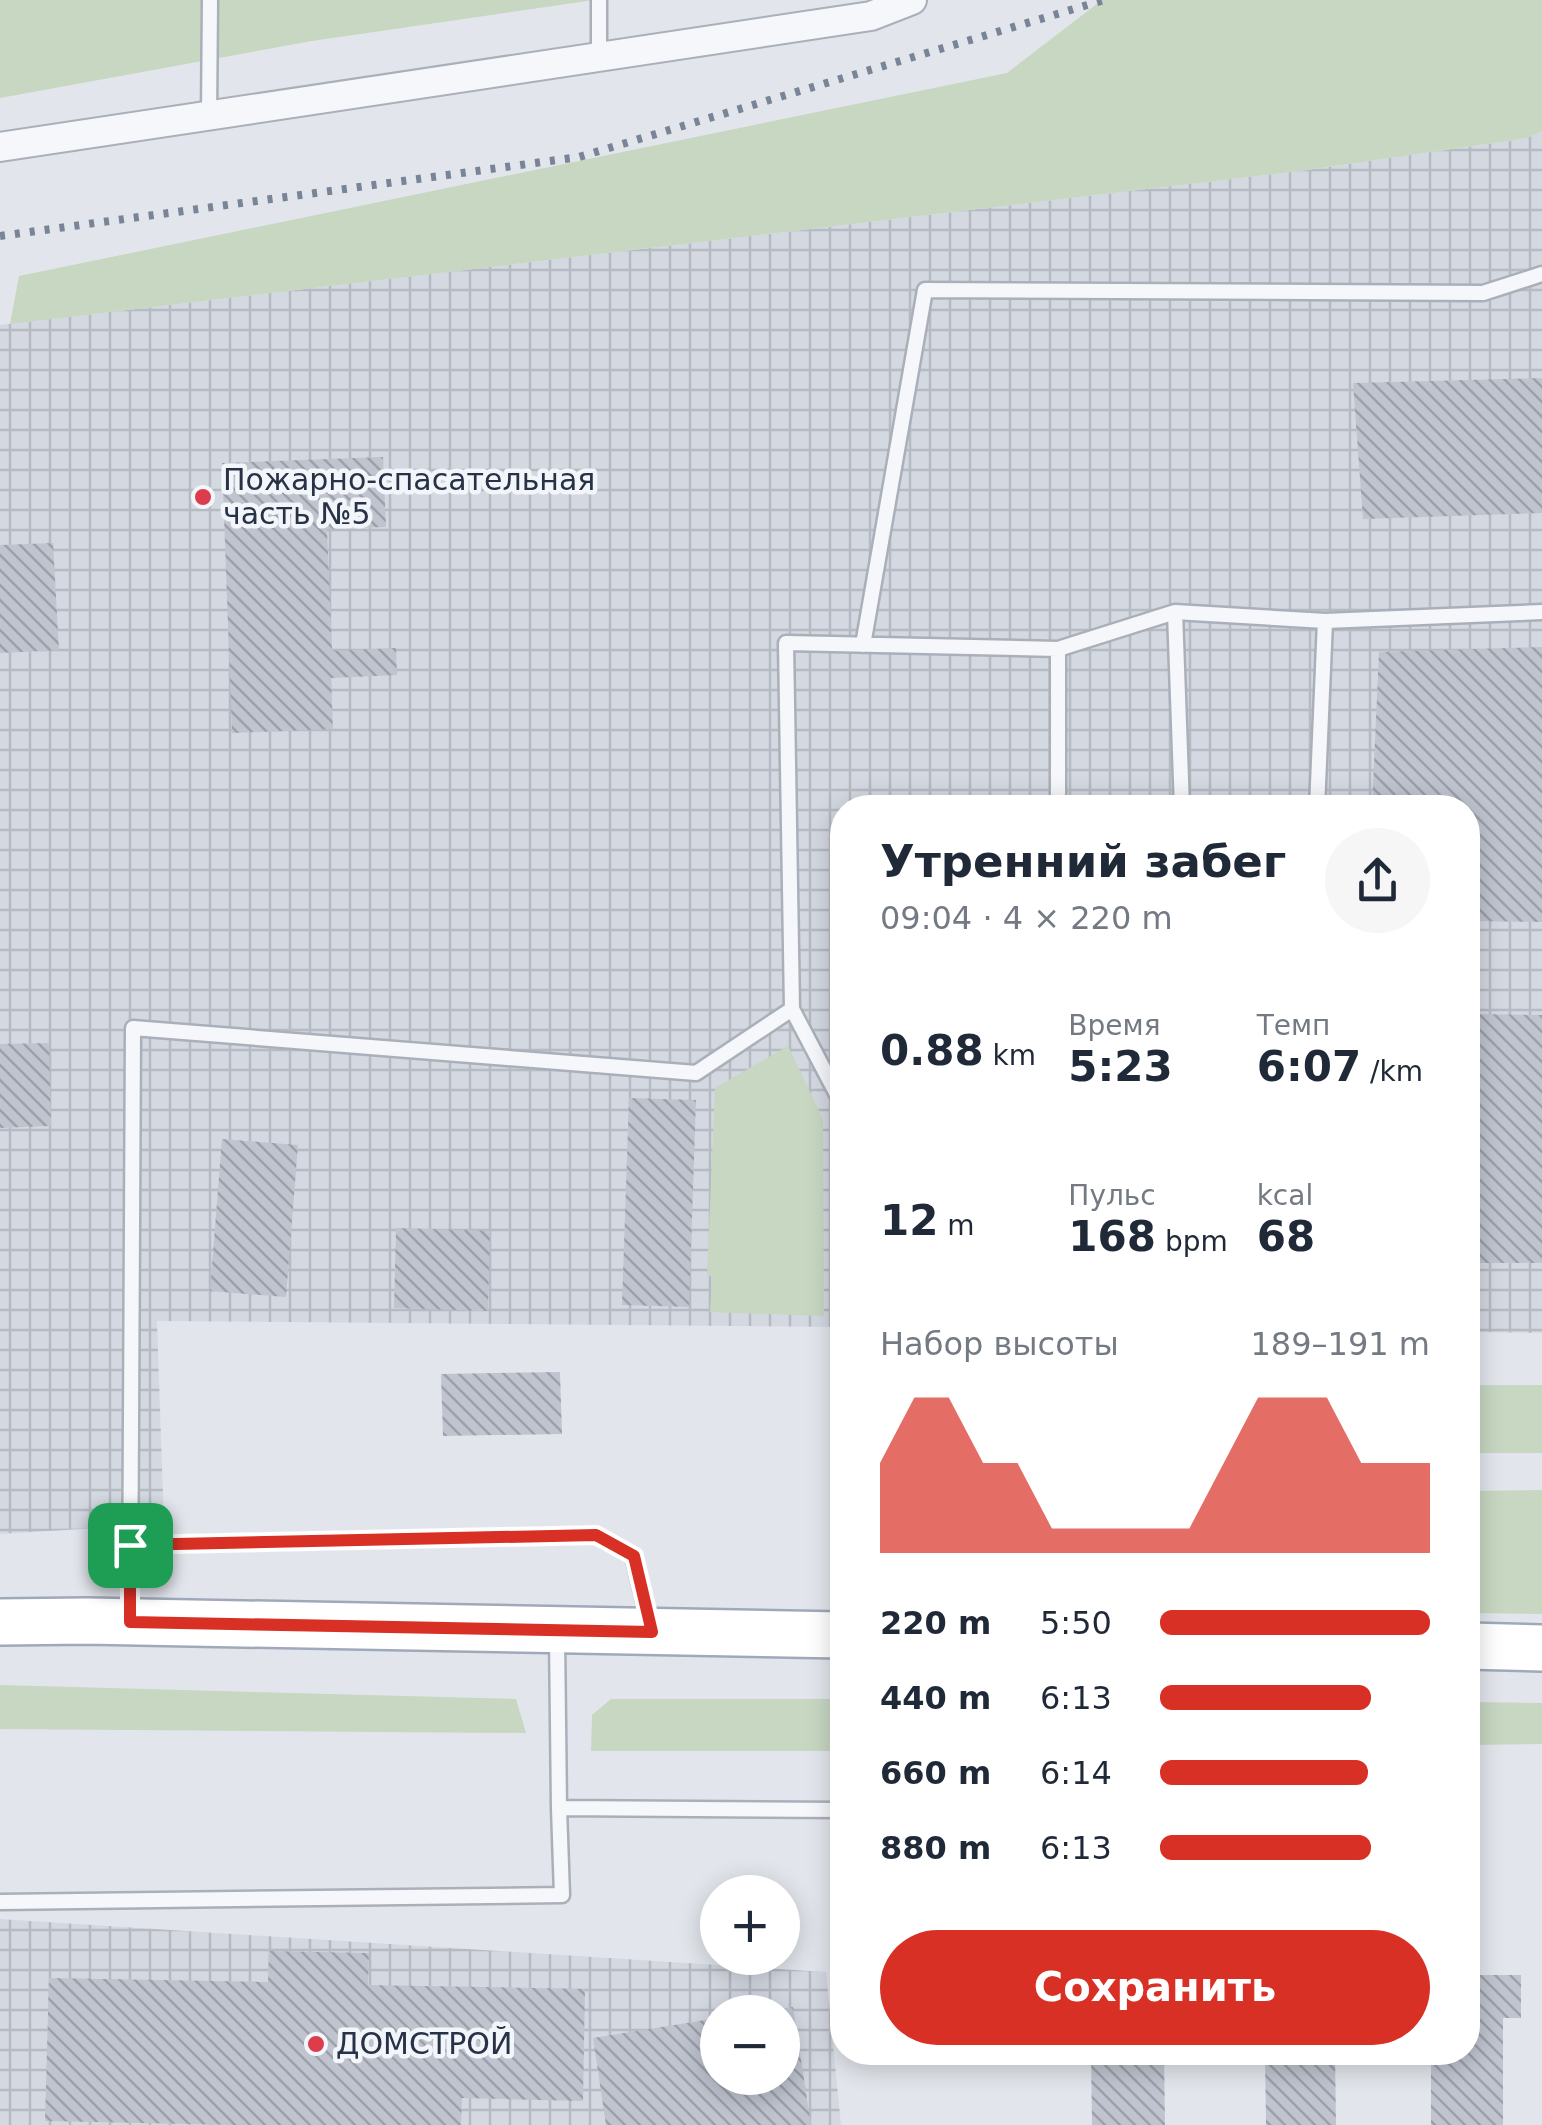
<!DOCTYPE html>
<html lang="ru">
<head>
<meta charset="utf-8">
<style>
	body { margin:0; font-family:"DejaVu Sans",sans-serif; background:#f6f6f7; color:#1f2937; height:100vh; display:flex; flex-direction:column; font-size:38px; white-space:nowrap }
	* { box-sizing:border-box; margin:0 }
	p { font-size:32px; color:#747a83 }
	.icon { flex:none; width:55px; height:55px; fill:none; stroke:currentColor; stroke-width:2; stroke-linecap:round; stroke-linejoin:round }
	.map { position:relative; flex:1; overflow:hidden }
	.side { position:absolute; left:830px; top:795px; width:650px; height:1270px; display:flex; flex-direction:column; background:#fff; border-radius:40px; box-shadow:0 5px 25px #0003 }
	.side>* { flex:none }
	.tools { position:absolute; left:700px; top:1875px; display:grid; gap:20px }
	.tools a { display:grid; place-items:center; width:100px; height:100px; border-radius:50%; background:#fff; box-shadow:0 5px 25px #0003; font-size:50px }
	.pin { position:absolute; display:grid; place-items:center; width:85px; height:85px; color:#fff; margin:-42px; border-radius:20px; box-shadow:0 5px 15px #0006 }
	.round { display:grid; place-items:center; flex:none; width:105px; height:105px; border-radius:52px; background:#f6f6f7 }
	.overview { display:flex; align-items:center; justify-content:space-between; height:170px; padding:0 50px }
	h1 { font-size:45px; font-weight:600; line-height:75px }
	.stats { display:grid; grid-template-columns:repeat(3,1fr); gap:15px; height:170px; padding:10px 50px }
	.stats div { display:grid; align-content:center }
	.stats b { font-size:42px; font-weight:600 }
	.stats small { font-size:28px; font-weight:400 }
	.stats p { font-size:28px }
	.chart { height:280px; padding:20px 50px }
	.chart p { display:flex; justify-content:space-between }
	.chart svg { width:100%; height:180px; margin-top:10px; fill:#d93025; opacity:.7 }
	.primary-button { display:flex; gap:20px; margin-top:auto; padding:20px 50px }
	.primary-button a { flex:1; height:115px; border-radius:60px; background:#d93025; color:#fff; font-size:40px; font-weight:600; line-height:115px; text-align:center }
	ul { padding:0 50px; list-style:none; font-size:32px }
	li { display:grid; grid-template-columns:160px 120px 1fr; align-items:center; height:75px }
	li i { height:25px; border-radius:12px; background:#d93025 }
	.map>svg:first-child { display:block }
	.industrial { fill:url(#industrial-grid); fill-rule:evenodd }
	.green { fill:#c7d7c2 }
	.building { fill:url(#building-back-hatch) }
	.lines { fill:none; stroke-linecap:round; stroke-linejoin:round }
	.service-casing { stroke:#aab0ba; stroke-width:19 }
	.minor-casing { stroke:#aab0ba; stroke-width:32 }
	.primary-casing { stroke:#a0a9b9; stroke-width:50 }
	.service { stroke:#f6f7fa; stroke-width:14 }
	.minor { stroke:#f6f7fa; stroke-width:28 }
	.primary { stroke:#fff; stroke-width:45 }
	.rail { stroke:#7a8497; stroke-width:8; stroke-dasharray:5 10; stroke-linecap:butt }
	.route-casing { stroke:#fff; stroke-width:20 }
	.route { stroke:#d93025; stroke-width:12 }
	.poi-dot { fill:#dc3c4c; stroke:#f2f5f9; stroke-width:4 }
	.labels { text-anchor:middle; stroke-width:9; stroke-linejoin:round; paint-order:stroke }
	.poi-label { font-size:30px; fill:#283246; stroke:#f2f5f9; text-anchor:start }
</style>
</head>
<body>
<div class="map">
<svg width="1542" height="2125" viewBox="0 0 1542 2125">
	<defs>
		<pattern id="industrial-grid" width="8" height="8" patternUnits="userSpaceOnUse" patternTransform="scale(2.5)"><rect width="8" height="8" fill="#d4d8e1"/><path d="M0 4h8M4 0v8" fill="none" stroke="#b6bac2"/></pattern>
		<pattern id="building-back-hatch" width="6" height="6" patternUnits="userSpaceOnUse" patternTransform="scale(2.5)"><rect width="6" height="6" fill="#bfc4cf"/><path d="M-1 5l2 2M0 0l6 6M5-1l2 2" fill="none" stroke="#9ba0aa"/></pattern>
	</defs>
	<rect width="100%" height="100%" fill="#e2e6ec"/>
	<!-- industrial -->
	<path class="industrial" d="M1542,131v1202l-74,-1v-524h-626v519l-685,-6 7,203 -164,10v-1209l1307,-155 220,-32z
		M0,1919l826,53 15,153h-841zM718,2012h64v66h-64z"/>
	<!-- green -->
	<path class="green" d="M0,0h594l-282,41 -312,57z
		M1102,0h440v131l-15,7 -220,32 -1297,154 9,-48 988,-203z
		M788,1046l35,73 1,197 -114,-4 2,-36 -5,-1 8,-187z
		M1468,1385h74v68h-74z
		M1542,1490v124l-74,-1v-122z
		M0,1685l516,14 10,34 -526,-4z
		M611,1699h231v52h-251l1,-36z
		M1468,1702l74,1v41l-74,1z"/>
	<!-- building -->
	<path class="building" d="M1542,378v135l-179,6 -10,-136z
		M383,457l3,70 -59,2 5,122 64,-3 1,27 -66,3 2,51 -101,4 -10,-270z
		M53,543l6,107 -59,3v-108z
		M1542,647v275l-74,-1v-113h-96l7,-156z
		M1468,1014l74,1v248h-74z
		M49,1043l2,83 -51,2v-84z
		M629,1098l67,2 -7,207 -67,-2z
		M222,1139l76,6 -12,152 -76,-6z
		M396,1228l94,3 -2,80 -94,-3z
		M560,1372l2,62 -119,2 -2,-62z
		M269,1951l100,2 -1,32 217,4 -2,112 -121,-3 -1,27h-227l-189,-4 4,-143 219,4z
		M1468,1975h53v43h-18v107h-72v-73h37z
		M793,2007l18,118h-205l-13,-87 125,-20v60h64v-66h-11v-2z
		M1091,2052h73l1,73h-73z
		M1265,2052h70l1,73h-70z"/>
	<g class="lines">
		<defs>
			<path id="service" d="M599,57v-57
				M209,116l1,-116
				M1175,612l7,196
				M863,645l62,-355 558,3 59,-19
				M1058,649l117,-37 150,9 217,-9
				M1317,808l8,-187
				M842,1104l-50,-95 -6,-366 272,6v159
				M131,1545l465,-10 37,20 17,71
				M130,1617l3,-589 563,45 96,-64
				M557,1636l2,172 283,2
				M0,1902l562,-7 -3,-87"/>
			<path id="minor" d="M0,147l871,-131 41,-16"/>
			<path id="primary" d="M0,1622l87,-1 755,14
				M1468,1646l74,2"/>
		</defs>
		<!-- service casing -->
		<use href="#service" class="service-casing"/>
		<!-- minor casing -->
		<use href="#minor" class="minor-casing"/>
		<!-- primary casing -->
		<use href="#primary" class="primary-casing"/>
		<!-- service -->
		<use href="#service" class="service"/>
		<!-- minor -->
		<use href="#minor" class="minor"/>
		<!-- primary -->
		<use href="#primary" class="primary"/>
		<!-- rail -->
		<path class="rail" d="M0,236l579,-79 525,-157"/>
	</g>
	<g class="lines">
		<defs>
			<path id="route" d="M596,1535l38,21 18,76 -522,-10v-77z"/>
		</defs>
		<!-- route casing -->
		<use href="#route" class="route-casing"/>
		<!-- route -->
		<use href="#route" class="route"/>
	</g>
	<!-- markers -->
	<g class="poi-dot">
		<circle cx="203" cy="497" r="10"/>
		<circle cx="316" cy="2044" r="10"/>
	</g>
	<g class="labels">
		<!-- poi labels -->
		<g class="poi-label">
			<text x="223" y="490">Пожарно-спасательная<tspan x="223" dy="34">часть №5</tspan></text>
			<text x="336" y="2054">ДОМСТРОЙ</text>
		</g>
	</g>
</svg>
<div class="tools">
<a>+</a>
<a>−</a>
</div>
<div class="pin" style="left:130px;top:1545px;background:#1e9e55"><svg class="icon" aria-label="arrive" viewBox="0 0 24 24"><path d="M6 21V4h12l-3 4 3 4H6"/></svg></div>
<section class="side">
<div class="overview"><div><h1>Утренний забег</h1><p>09:04 · 4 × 220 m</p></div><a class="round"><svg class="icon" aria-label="share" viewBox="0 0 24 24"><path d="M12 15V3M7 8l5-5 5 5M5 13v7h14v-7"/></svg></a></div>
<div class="stats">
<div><b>0.88<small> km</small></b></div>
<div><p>Время</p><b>5:23</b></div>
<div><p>Темп</p><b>6:07<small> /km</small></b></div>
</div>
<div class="stats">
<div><b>12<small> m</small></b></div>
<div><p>Пульс</p><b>168<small> bpm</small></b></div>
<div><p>kcal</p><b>68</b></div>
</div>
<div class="chart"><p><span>Набор высоты</span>189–191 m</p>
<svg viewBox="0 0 160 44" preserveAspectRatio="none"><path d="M0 44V22L10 6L20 6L30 22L40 22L50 38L60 38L70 38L80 38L90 38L100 22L110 6L120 6L130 6L140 22L150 22L160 22V44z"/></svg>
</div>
<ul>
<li><b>220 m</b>5:50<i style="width:100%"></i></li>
<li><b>440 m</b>6:13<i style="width:78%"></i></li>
<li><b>660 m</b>6:14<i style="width:77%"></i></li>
<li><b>880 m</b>6:13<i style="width:78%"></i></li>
</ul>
<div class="primary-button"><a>Сохранить</a></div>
</section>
</div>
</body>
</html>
